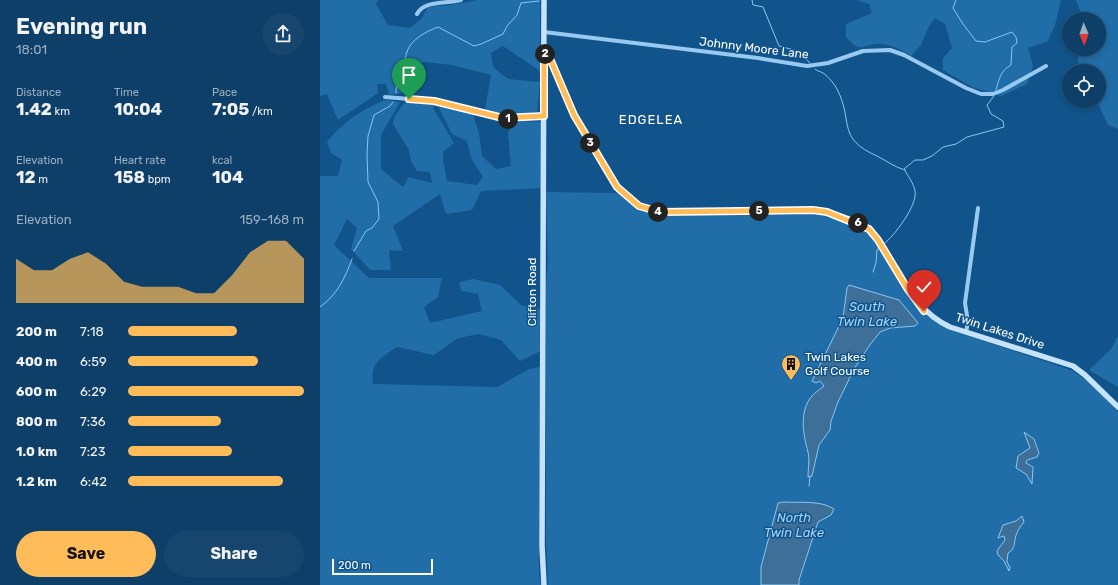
<!DOCTYPE html>
<html lang="en">
<head>
<meta charset="utf-8">
<style>
	body { margin:0; font-family:Rubik,sans-serif; background:#16466e; color:#f1f3f6; height:100vh; display:flex; flex-direction:column; font-size:15px; white-space:nowrap }
	* { box-sizing:border-box; margin:0 }
	p { font-size:13px; color:#9aafc0 }
	.icon { flex:none; width:22px; height:22px; fill:none; stroke:currentColor; stroke-width:2; stroke-linecap:round; stroke-linejoin:round }
	.map { position:relative; flex:1; overflow:hidden }
	.sheet { display:flex; flex-direction:column; background:#0d3f68; width:320px }
	.sheet>* { flex:none }
	.needle { width:26px; rotate:178deg }
	.fabs { position:absolute; left:742px; top:12px; display:grid; gap:8px }
	.fabs a { display:grid; place-items:center; width:44px; height:44px; border-radius:50%; background:#0d3f68; box-shadow:0 2px 6px #0003,0 0 0 1px #2d587c; font-size:20px }
	.scale { position:absolute; left:12px; bottom:10px; width:101px; box-sizing:border-box; padding-left:4px; border:2px solid #fff; border-top:0; font-size:11px; line-height:14px; white-space:nowrap; color:#fff; -webkit-text-stroke:3px #11548b; paint-order:stroke }
	.pin { position:absolute; display:grid; place-items:center; width:34px; height:34px; color:#fff; margin:-41px -17px; border-radius:50% 50% 50% 0; rotate:-45deg; box-shadow:0 0 4px #0007 }
	.pin .icon { rotate:45deg }
	.km { position:absolute; width:20px; height:20px; margin:-10px; border-radius:50%; background:#222; color:#fff; font-size:11px; line-height:20px; text-align:center }
	.round { display:grid; place-items:center; flex:none; width:42px; height:42px; border-radius:21px; background:#16466e }
	.overview { display:flex; align-items:center; justify-content:space-between; height:68px; padding:0 16px }
	h1 { font-size:22px; font-weight:700; line-height:30px }
	.stats { display:grid; grid-template-columns:repeat(3,1fr); gap:6px; height:68px; padding:4px 16px }
	.stats div { display:grid; align-content:center }
	.stats b { font-size:17px; font-weight:700 }
	.stats small { font-size:11px; font-weight:400 }
	.stats p { font-size:11px }
	.chart { height:112px; padding:8px 16px }
	.chart p { display:flex; justify-content:space-between }
	.chart svg { width:100%; height:72px; margin-top:4px; fill:#ffbc58; opacity:.7 }
	.cta { display:flex; gap:8px; margin-top:auto; padding:8px 16px }
	.cta a { flex:1; height:46px; border-radius:24px; background:#ffbc58; color:#111; font-size:16px; font-weight:700; line-height:46px; text-align:center }
	.cta a+a { background:#16466e; color:#f1f3f6 }
	ul { padding:0 16px; list-style:none; font-size:13px }
	li { display:grid; grid-template-columns:64px 48px 1fr; align-items:center; height:30px }
	li i { height:10px; border-radius:5px; background:#ffbc58 }
	main { display:flex; flex:1; min-height:0 }
	.map>svg:first-child { display:block }
	.green { fill:#206da8 }
	.water { fill:#3d6f98; stroke:#89c7f5 }
	.lines { fill:none; stroke-linecap:round; stroke-linejoin:round }
	.stream { stroke:#89c7f5; stroke-width:1 }
	.street { stroke:#98caf1; stroke-width:4 }
	.secondary { stroke:#c6e3fc; stroke-width:5.5 }
	.route-casing { stroke:#fff; stroke-width:8 }
	.route { stroke:#ffbc58; stroke-width:5 }
	.labels { text-anchor:middle; stroke-width:3; stroke-linejoin:round; paint-order:stroke }
	.street-label { font-size:12px; fill:#fff; stroke:#11548b }
	.poi-label { font-size:12px; fill:#fff; stroke:#11548b; text-anchor:start }
	.neighbourhood-label { font-size:13px; letter-spacing:1px; fill:#fff; stroke:#11548b }
	.water-label { font-size:13px; font-style:italic; fill:#a3d4f9; stroke:#11548b }
</style>
</head>
<body>
<main>
<section class="sheet">
<div class="overview"><div><h1>Evening run</h1><p>18:01</p></div><a class="round"><svg class="icon" aria-label="share" viewBox="0 0 24 24"><path d="M12 15V3M7 8l5-5 5 5M5 13v7h14v-7"/></svg></a></div>
<div class="stats">
<div><p>Distance</p><b>1.42<small> km</small></b></div>
<div><p>Time</p><b>10:04</b></div>
<div><p>Pace</p><b>7:05<small> /km</small></b></div>
</div>
<div class="stats">
<div><p>Elevation</p><b>12<small> m</small></b></div>
<div><p>Heart rate</p><b>158<small> bpm</small></b></div>
<div><p>kcal</p><b>104</b></div>
</div>
<div class="chart"><p><span>Elevation</span>159–168 m</p>
<svg viewBox="0 0 160 44" preserveAspectRatio="none"><path d="M0 44V17L10 24L20 24L30 17L40 13L50 20L60 31L70 34L80 34L90 34L100 38L110 38L120 27L130 13L140 6L150 6L160 17V44z"/></svg>
</div>
<ul>
<li><b>200 m</b>7:18<i style="width:62%"></i></li>
<li><b>400 m</b>6:59<i style="width:74%"></i></li>
<li><b>600 m</b>6:29<i style="width:100%"></i></li>
<li><b>800 m</b>7:36<i style="width:53%"></i></li>
<li><b>1.0 km</b>7:23<i style="width:59%"></i></li>
<li><b>1.2 km</b>6:42<i style="width:88%"></i></li>
</ul>
<div class="cta"><a>Save</a><a>Share</a></div>
</section>
<div class="map">
<svg width="798" height="585" viewBox="0 0 798 585">
	<rect width="100%" height="100%" fill="#11548b"/>
	<!-- green -->
	<path class="green" d="M0,0h58l-2,4 12,21 22,3 11,-9 7,-12 23,-2 27,-5h62v71l-37,-25 -12,7 2,14 15,12 32,3 -3,30 -27,4 -25,-6 6,-35 -39,-10 -28,-3 -23,7 9,23 -21,3 -3,-11h-9l1,9 -40,27 -11,-26 -7,2z
		M536,0h205l-6,25 -8,17 -19,6 5,18 -6,18 -26,12 -29,-9 -29,-17v-12l9,-10 -7,-24 -10,-6 -6,8 -8,19 -10,11c-10,-6 -20,-12 -32,-12 -18,0 -17,11 -33,-7v-13l26,-11 -3,-9z
		M756,0h42v129l-10,-4 -11,-24h2v-30h-17l-4,-8v-14h21v-30h-17v-3z
		M65,100l15,2 -19,33v34l22,18 6,-10 23,6 -2,-11 -13,-1 -6,-10 -2,-11 -16,-26 1,-7 12,-16 29,3 -2,4 21,35 -11,9v8l4,21 30,4 6,-8 -12,-19 -4,-17 -15,-7 -13,-26 1,-3 33,9 6,19 3,23 14,13 15,-3 -3,-33 7,-12 26,1 1,66 -61,3 -9,19 -26,4 -6,-20 -47,32 10,25 -14,-1 2,20h-21l-19,-21 6,-21 -10,-9 -13,26 35,33h73l-4,19 -14,10 6,16 52,-12 -4,-17 -17,-3 -2,-9 14,-3 27,6 21,20 19,4 1,42 -21,10 -19,-21 -22,-6 -21,4 -24,17 -37,-8c-16,11 -27,15 -24,37l124,3 32,-18 11,-2 -1,207 2,11h-221v-409h18l4,-16 -11,-7 -4,-11c16,-20 34,-32 58,-42z
		M226,192l72,1 19,15 24,7 146,-3c18,1 52,10 64,24 6,6 10,14 14,21 18,29 32,59 65,73l121,40 20,13 27,29v173h-570l-2,-46v-254l2,-22z
		M798,336v51l-29,-17 22,-21z"/>
	<!-- water -->
	<path class="water" d="M529,285l50,15 19,23 -3,3 -25,2 -10,4 -11,14 -15,23 -16,33 -7,19 -1,9 -11,15 -7,31 -4,1c0,-8 2,-18 0,-25 -5,-18 -9,-41 4,-56 3,-4 8,-6 12,-10l-4,-5 -4,2 -4,-2 31,-63 4,-30z
		M704,432l10,7 5,14 -2,4 -10,3 -1,3 7,4 -1,17 -6,-10 -10,-6 2,-12 12,-8z
		M464,502c15,1 37,-2 50,7l-3,6 -13,7 -19,58v5h-38v-18l17,-64z
		M702,516l2,6c-2,3 -6,7 -7,11 -4,8 0,15 -9,20l-1,9 3,5 -1,4 -5,-10 -6,-6 -1,-4 8,-11 -1,-4 -6,2 5,-13 13,-4z"/>
	<g class="lines">
		<!-- stream -->
		<path class="stream" d="M432,0l1,5 10,2 16,39 19,5 12,12
			M636,0l-3,8 10,16 13,17 9,1 27,-10 4,5 1,6 -5,4 -1,18c-11,6 -12,15 -15,25
			M495,69c3,3 5,2 8,4 5,3 12,12 14,16 17,33 -1,49 40,67 10,5 17,11 28,14
			M76,93l1,-15 7,-4c1,-6 0,-15 3,-22 3,-12 20,-21 31,-25l36,19 7,-2 22,-10 4,-8 10,-11 4,-12 18,-2
			M564,244c10,-8 34,-39 31,-53 -1,-7 -7,-15 -11,-22l11,-9h8l9,-4 11,-9 13,-3 11,-7 37,-10 -1,-6 -12,-7 -4,-9 7,-9
			M34,251l12,-20 6,-3 7,-9 -1,-17 -10,-20 -1,-28 1,-18 6,-21 16,-9 3,-4
			M553,272l3,-9 1,-13 3,-3
			M0,307c17,-12 25,-29 32,-48
			M489,486l1,-10"/>
		<!-- street -->
		<path class="street" d="M97,14c7,-14 29,-10 44,-14
			M224,32l214,26 49,8 21,-3 35,-12 27,-1 14,5 62,33 15,6h12l10,-4 43,-24
			M65,97l49,4 69,17 41,-2
			M646,332l2,-10 -3,-19 13,-95"/>
		<!-- secondary -->
		<path class="secondary" d="M224,0l-2,546 2,39
			M224,53l7,8 23,54 45,75 20,16 21,6 153,-2c15,1 44,10 56,19 8,7 14,18 19,27 17,28 31,57 62,71l123,39 12,9 33,32"/>
	</g>
	<g class="lines">
		<defs>
			<path id="route" d="M89,99l25,2 69,17 41,-2v-63l7,8 23,54 43,72 22,19 21,6 153,-2 14,2 42,17 9,11 29,48 17,23"/>
		</defs>
		<!-- route casing -->
		<use href="#route" class="route-casing"/>
		<!-- route -->
		<use href="#route" class="route"/>
	</g>
	<!-- icons -->
	<defs>
		<symbol id="building-pin" viewBox="-11 -11 22 30"><path d="M0 17L-7.5 6A9.5 9.5 0 1 1 7.5 6Z" fill="#ffbc58" stroke="#11548b"/><path d="M-4-6H4V6H1V3H-1V6H-4ZM-2.5-4.3h1.7v1.8h-1.7ZM.8-4.3h1.7v1.8H.8ZM-2.5-1h1.7V.8h-1.7ZM.8-1h1.7V.8H.8Z" fill="#111"/></symbol>
	</defs>
	<g fill-rule="evenodd">
		<use href="#building-pin" x="460" y="353" width="22" height="30"/>
	</g>
	<g class="labels">
		<!-- street labels -->
		<g class="street-label">
			<text transform="translate(434 48) rotate(7)" y="4">Johnny Moore Lane</text>
			<text transform="translate(212 292) rotate(-90)" y="4">Clifton Road</text>
			<text transform="translate(680 331) rotate(18)" y="4">Twin Lakes Drive</text>
		</g>
		<!-- poi labels -->
		<g class="poi-label">
			<text x="485" y="361">Twin Lakes<tspan x="485" dy="14">Golf Course</tspan></text>
		</g>
		<!-- neighbourhood labels -->
		<g class="neighbourhood-label">
			<text x="331" y="124">EDGELEA</text>
		</g>
		<!-- water labels -->
		<g class="water-label">
			<text x="547" y="311">South<tspan x="547" dy="15">Twin Lake</tspan></text>
			<text x="474" y="522">North<tspan x="474" dy="15">Twin Lake</tspan></text>
		</g>
	</g>
</svg>
<div class="fabs">
<a><svg class="needle" viewBox="-14 -14 28 28"><path d="M0-13l5 13h-10z" fill="#e53935"/><path d="M0 13l5-13h-10z" fill="#9aafc0"/></svg></a>
<a><svg class="icon" aria-label="locate" viewBox="0 0 24 24"><circle cx="12" cy="12" r="6"/><path d="M12 2v4M12 18v4M2 12h4M18 12h4"/></svg></a>
</div>
<div class="scale">200 m</div>
<div class="pin" style="left:89px;top:99px;background:#1e9e55"><svg class="icon" aria-label="arrive" viewBox="0 0 24 24"><path d="M6 21V4h12l-3 4 3 4H6"/></svg></div>
<div class="pin" style="left:604px;top:311px;background:#d93025"><svg class="icon" aria-label="check" viewBox="0 0 24 24"><path d="M5 12l5 5 9-10"/></svg></div>
<b class="km" style="left:188px;top:119px">1</b>
<b class="km" style="left:225px;top:54px">2</b>
<b class="km" style="left:270px;top:143px">3</b>
<b class="km" style="left:338px;top:212px">4</b>
<b class="km" style="left:439px;top:211px">5</b>
<b class="km" style="left:538px;top:223px">6</b>
</div>
</main>
</body>
</html>
